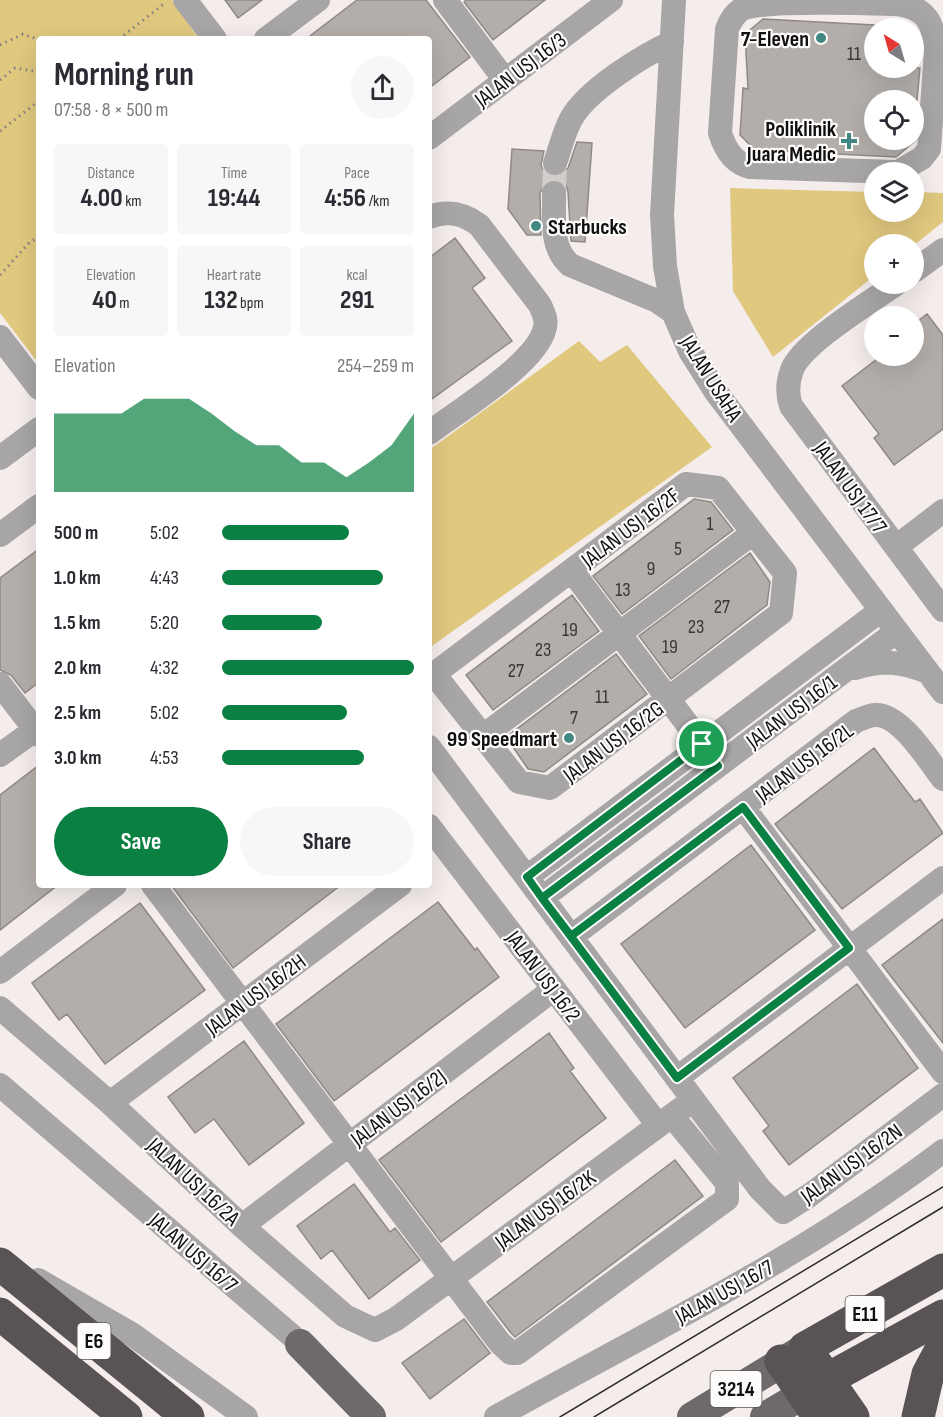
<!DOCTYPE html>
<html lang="en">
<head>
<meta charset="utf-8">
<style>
	body { margin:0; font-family:"Sofia Sans Condensed",sans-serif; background:#f7f7f7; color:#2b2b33; height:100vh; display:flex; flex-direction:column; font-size:22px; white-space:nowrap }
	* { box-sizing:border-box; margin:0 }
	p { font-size:20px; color:#7c7c81 }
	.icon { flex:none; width:33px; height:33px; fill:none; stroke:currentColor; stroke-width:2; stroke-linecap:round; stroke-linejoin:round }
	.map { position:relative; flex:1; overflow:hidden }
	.side { position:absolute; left:36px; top:36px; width:396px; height:852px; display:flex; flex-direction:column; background:#fff; border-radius:6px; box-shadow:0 6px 24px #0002 }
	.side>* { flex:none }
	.needle { width:39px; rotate:323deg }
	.fabs { position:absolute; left:864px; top:18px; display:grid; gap:12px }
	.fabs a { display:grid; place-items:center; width:60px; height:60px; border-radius:50%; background:#fff; box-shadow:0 6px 24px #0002; font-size:30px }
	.pin { position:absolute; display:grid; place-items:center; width:51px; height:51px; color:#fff; margin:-26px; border:3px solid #fff; border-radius:50%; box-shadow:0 2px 6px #0007 }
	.round { display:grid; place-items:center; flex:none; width:63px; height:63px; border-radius:32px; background:#f7f7f7 }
	.headline { display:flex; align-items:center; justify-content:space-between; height:102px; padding:0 18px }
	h1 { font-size:33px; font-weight:700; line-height:45px }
	.metrics { display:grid; grid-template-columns:repeat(3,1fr); gap:9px; height:102px; padding:6px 18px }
	.metrics div { display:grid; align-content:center; border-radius:6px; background:#f7f7f7; text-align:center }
	.metrics b { font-size:26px; font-weight:700 }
	.metrics small { font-size:16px; font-weight:400 }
	.metrics p { font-size:16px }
	.chart { height:168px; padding:12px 18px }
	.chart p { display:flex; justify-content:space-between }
	.chart svg { width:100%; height:108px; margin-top:6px; fill:#0b8043; opacity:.7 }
	.cta { display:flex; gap:12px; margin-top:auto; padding:12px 18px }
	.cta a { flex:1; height:69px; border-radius:36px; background:#0b8043; color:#fff; font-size:24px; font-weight:700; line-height:69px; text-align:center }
	.cta a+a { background:#f7f7f7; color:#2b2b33 }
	ul { padding:0 18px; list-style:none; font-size:20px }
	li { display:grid; grid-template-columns:96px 72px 1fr; align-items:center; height:45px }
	li i { height:15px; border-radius:8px; background:#0b8043 }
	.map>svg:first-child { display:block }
	.green { fill:#e0c87e }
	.building { fill:#b3aeaa; stroke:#8f8a86; stroke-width:1.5 }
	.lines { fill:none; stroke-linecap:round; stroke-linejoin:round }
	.minor-tunnel { stroke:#d2cccb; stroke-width:24; stroke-dasharray:24 12; stroke-linecap:butt }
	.path { stroke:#84807f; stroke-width:3; stroke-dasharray:1.5 4.5; stroke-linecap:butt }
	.minor { stroke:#a8a5a6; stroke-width:24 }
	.major { stroke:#6e696a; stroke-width:30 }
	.highway { stroke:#595355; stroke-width:33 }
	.tram { stroke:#312e2e; stroke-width:1.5 }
	.route-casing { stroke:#fff; stroke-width:12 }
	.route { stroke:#0b8043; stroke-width:8 }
	.poi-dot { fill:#428882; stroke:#fefcfb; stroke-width:2 }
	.labels { text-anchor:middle; stroke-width:4.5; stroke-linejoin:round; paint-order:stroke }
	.number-label { font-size:20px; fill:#3a3736 }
	.shield { fill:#fefcfb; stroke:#585656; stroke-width:1.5 }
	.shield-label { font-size:21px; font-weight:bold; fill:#110f0f }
	.poi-label { font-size:22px; font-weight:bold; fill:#110f0f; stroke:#fefcfb; text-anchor:end }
	.street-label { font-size:22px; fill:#110f0f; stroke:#fefcfb }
</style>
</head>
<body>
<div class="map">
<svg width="943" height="1417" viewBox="0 0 943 1417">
	<rect width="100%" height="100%" fill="#f4edec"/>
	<!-- green -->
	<path class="green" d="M0,0h172l27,39h-160v325l-39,-51z
		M730,188l144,4v20h40v-20l29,1v29l-29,23 -40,-1v32l-101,81 -40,-66z
		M579,341l21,21 27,-17 85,102 -283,201v-198z"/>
	<!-- building -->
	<path class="building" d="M225,0h37l-24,18z
		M357,0h69l44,57 -41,31v-49h-123z
		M466,0h79l-52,40 -29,-38z
		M763,19l111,6v43h46l-3,32h-43v40l41,1 -19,16 -141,-7 -15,-15 3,-47 5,1 -3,-55z
		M577,142l15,1 -7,99 -14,-1 -3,-49 -2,-7 -12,-6 -8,2 -6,12 1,42h-14l-19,-26 4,-60 32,2 -3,14 3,7 13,5 11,-9z
		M455,238l30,40 -13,10 40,53 -83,60v-143z
		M927,314l16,21v94l-49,36 -20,-27 5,-4 -37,-48 39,-30h33v-32z
		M694,499l17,3 22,28 -111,84 -29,-38z
		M39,549v133l-14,11 -14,-18 -11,-5v-92z
		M750,553l20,29 -3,23 -96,74 -32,-43z
		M572,595l27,36 -106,79 -27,-35z
		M616,654l31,40 -103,78 -16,-3 -22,-32z
		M874,748l41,54 5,-3 23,34 -101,76 -67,-85z
		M39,765v120h19l-58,45v-135z
		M751,845l64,85 -130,98 -64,-84z
		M171,885h170l-108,83z
		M438,902l37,48 2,-2 22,29 -165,124 -58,-77z
		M140,903l65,87 -100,74 -38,-50 -8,6 -27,-37z
		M943,919v124l-61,-78z
		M857,984l61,84 -129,97 -26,-34 6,-5 -36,-48z
		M549,1033l25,35 -4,3 36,47 -165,124 -62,-82z
		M244,1041l60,82 -55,42 -35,-46 -19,14 -27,-36z
		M675,1160l28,36 -188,141 -4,-4 -24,-31z
		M354,1184l36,48 5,-4 25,32 -51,39 -37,-49 -11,9 -24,-33z
		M464,1319l26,34 -60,46 -28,-36z"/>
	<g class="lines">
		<!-- minor-tunnel -->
		<path class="minor-tunnel" d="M554,193l1,-30"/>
		<!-- path -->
		<path class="path" d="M119,39l46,-36
			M0,45l23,-11 16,6
			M0,80l15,-12 24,4
			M0,131l39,-30
			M0,275l30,-33 9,-5"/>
		<!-- minor -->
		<path class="minor" d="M185,0l30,39
			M445,0l60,80
			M674,0l-12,215 3,51 8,46 17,39 26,41 227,300
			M266,39l52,-39
			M429,138l182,-138
			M555,163c5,-14 9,-31 16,-44 16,-29 71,-63 101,-77
			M895,172l-145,-5c-17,-4 -25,-18 -30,-34l7,-104c4,-9 8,-17 17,-21 26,-8 119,-5 153,-4 29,3 37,19 39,47l-7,98 -7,9 -24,14
			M554,193c1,26 -5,53 16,72l87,36 16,11
			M429,217c19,-7 34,-4 50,8l61,80c3,7 7,14 5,22 -6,35 -87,84 -116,106
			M914,271l29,-21
			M896,284c-24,17 -95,60 -104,86 -5,13 -5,24 -1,36l152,204
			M0,337l39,51
			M0,458l39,-29
			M0,535l39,-29
			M896,547l47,-36
			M572,571l140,186
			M855,668c27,-9 47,-6 73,4
			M429,678l5,-4 252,-190 32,4 67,85 -4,40 -231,175 -31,-6 -85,-108
			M0,684l39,51
			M483,736l270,-203
			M429,747l331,442 23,23 27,-17 133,-100
			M0,755l39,-28
			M743,807l200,265
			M429,826l229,299
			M527,877l353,-266
			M153,885l347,458 11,10h6l210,-154v-16l-55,-67
			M542,898l354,-266
			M571,937l285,-216c6,-2 13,-6 19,-6 25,-2 54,46 68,64
			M0,972l115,-87
			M0,1008l110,95 132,123 103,90 30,14 21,-11 297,-219
			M677,1078l266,-200
			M0,1085l313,269
			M110,1103l290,-218
			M242,1226l312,-237
			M38,1280l95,55 113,82
			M496,1417c151,-84 309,-161 447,-266"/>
		<!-- major -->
		<path class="major" d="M300,1344l71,73
			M692,1417l110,-67
			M765,1417l59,-35"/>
		<!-- highway -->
		<path class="highway" d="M0,1264l188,153
			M0,1314l126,103
			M781,1361l38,56
			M826,1380l117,-64
			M853,1417l-48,-69 138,-78
			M918,1417l10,-43 15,-28"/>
		<!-- tram -->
		<path class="tram" d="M560,1417l383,-230
			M594,1417l349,-210"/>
	</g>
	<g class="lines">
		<defs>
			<path id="route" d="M702,744l-175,133 15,21 135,180 172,-130 -106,-141 -172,129 -29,-38 176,-132 -16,-22"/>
		</defs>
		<!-- route casing -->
		<use href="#route" class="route-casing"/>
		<!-- route -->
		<use href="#route" class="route"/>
	</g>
	<!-- markers -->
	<g class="poi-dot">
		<circle cx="821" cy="38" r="6"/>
		<path d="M846 132h6v6h6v6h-6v6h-6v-6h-6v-6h6z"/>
		<circle cx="536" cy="226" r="6"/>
		<circle cx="569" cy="738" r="6"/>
	</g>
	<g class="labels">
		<!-- number labels -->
		<g class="number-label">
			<text x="854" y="60">11</text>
			<text x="710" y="530">1</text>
			<text x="678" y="555">5</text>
			<text x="651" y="575">9</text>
			<text x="623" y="596">13</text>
			<text x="722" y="613">27</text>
			<text x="696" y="633">23</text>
			<text x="570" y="636">19</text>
			<text x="670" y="653">19</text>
			<text x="543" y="656">23</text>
			<text x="516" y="677">27</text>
			<text x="602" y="703">11</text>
			<text x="574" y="724">7</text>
		</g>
		<!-- shield labels -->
		<g class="shield">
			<rect x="845.5" y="1296" width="39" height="36" rx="4.5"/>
			<rect x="77.5" y="1323" width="33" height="36" rx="4.5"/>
			<rect x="710.5" y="1371" width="51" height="36" rx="4.5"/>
		</g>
		<g class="shield-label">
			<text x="865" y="1321">E11</text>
			<text x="94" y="1348">E6</text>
			<text x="736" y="1396">3214</text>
		</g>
		<!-- poi labels -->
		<g class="poi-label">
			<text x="809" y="46">7-Eleven</text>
			<text x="836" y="136">Poliklinik<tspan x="836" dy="25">Juara Medic</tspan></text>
			<text x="548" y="234" text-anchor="start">Starbucks</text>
			<text x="557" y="746">99 Speedmart</text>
		</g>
		<!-- street labels -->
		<g class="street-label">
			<text transform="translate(520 69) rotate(-37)" y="8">JALAN USJ 16/3</text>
			<text transform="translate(712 378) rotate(58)" y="8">JALAN USAHA</text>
			<text transform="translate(851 487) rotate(54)" y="8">JALAN USJ 17/7</text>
			<text transform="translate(630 527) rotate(-37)" y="8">JALAN USJ 16/2F</text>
			<text transform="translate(791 711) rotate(-37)" y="8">JALAN USJ 16/1</text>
			<text transform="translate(613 741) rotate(-37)" y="8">JALAN USJ 16/2G</text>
			<text transform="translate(804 762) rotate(-37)" y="8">JALAN USJ 16/2L</text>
			<text transform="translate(544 976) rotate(53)" y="8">JALAN USJ 16/2</text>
			<text transform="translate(255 994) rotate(-37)" y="8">JALAN USJ 16/2H</text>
			<text transform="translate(398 1107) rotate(-37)" y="8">JALAN USJ 16/2J</text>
			<text transform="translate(851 1163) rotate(-36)" y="8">JALAN USJ 16/2N</text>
			<text transform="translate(194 1181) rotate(43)" y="8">JALAN USJ 16/2A</text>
			<text transform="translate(545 1209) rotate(-36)" y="8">JALAN USJ 16/2K</text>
			<text transform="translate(194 1252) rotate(41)" y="8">JALAN USJ 16/7</text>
			<text transform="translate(724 1291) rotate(-29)" y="8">JALAN USJ 16/7</text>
		</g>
	</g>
</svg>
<div class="fabs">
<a><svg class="needle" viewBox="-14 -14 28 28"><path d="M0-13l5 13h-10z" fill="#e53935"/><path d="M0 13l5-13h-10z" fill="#7c7c81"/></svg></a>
<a><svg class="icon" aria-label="locate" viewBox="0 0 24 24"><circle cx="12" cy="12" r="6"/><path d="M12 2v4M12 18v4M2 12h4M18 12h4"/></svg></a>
<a><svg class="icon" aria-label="layers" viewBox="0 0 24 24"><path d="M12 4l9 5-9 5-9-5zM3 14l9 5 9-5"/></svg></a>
<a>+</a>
<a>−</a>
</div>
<div class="pin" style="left:702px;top:744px;background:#1e9e55"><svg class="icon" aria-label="arrive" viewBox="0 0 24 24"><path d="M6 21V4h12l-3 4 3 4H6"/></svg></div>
<section class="side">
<div class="headline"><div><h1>Morning run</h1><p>07:58 · 8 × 500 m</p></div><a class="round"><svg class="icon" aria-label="share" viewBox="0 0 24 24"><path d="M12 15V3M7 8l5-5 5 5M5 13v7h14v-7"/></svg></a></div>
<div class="metrics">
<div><p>Distance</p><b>4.00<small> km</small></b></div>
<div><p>Time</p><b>19:44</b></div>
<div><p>Pace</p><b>4:56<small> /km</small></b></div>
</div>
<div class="metrics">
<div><p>Elevation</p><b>40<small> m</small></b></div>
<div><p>Heart rate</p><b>132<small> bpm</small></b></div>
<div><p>kcal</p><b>291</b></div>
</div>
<div class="chart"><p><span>Elevation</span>254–259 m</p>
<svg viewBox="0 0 160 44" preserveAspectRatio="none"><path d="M0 44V12L10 12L20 12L30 12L40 6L50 6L60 6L70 12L80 19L90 25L100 25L110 32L120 32L130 38L140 32L150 25L160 12V44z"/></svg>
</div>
<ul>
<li><b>500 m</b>5:02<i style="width:66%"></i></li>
<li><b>1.0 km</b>4:43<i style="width:84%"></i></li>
<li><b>1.5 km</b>5:20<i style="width:52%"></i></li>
<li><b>2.0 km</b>4:32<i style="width:100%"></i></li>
<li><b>2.5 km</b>5:02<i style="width:65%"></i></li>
<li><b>3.0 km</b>4:53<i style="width:74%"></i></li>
</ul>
<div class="cta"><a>Save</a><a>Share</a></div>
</section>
</div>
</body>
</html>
